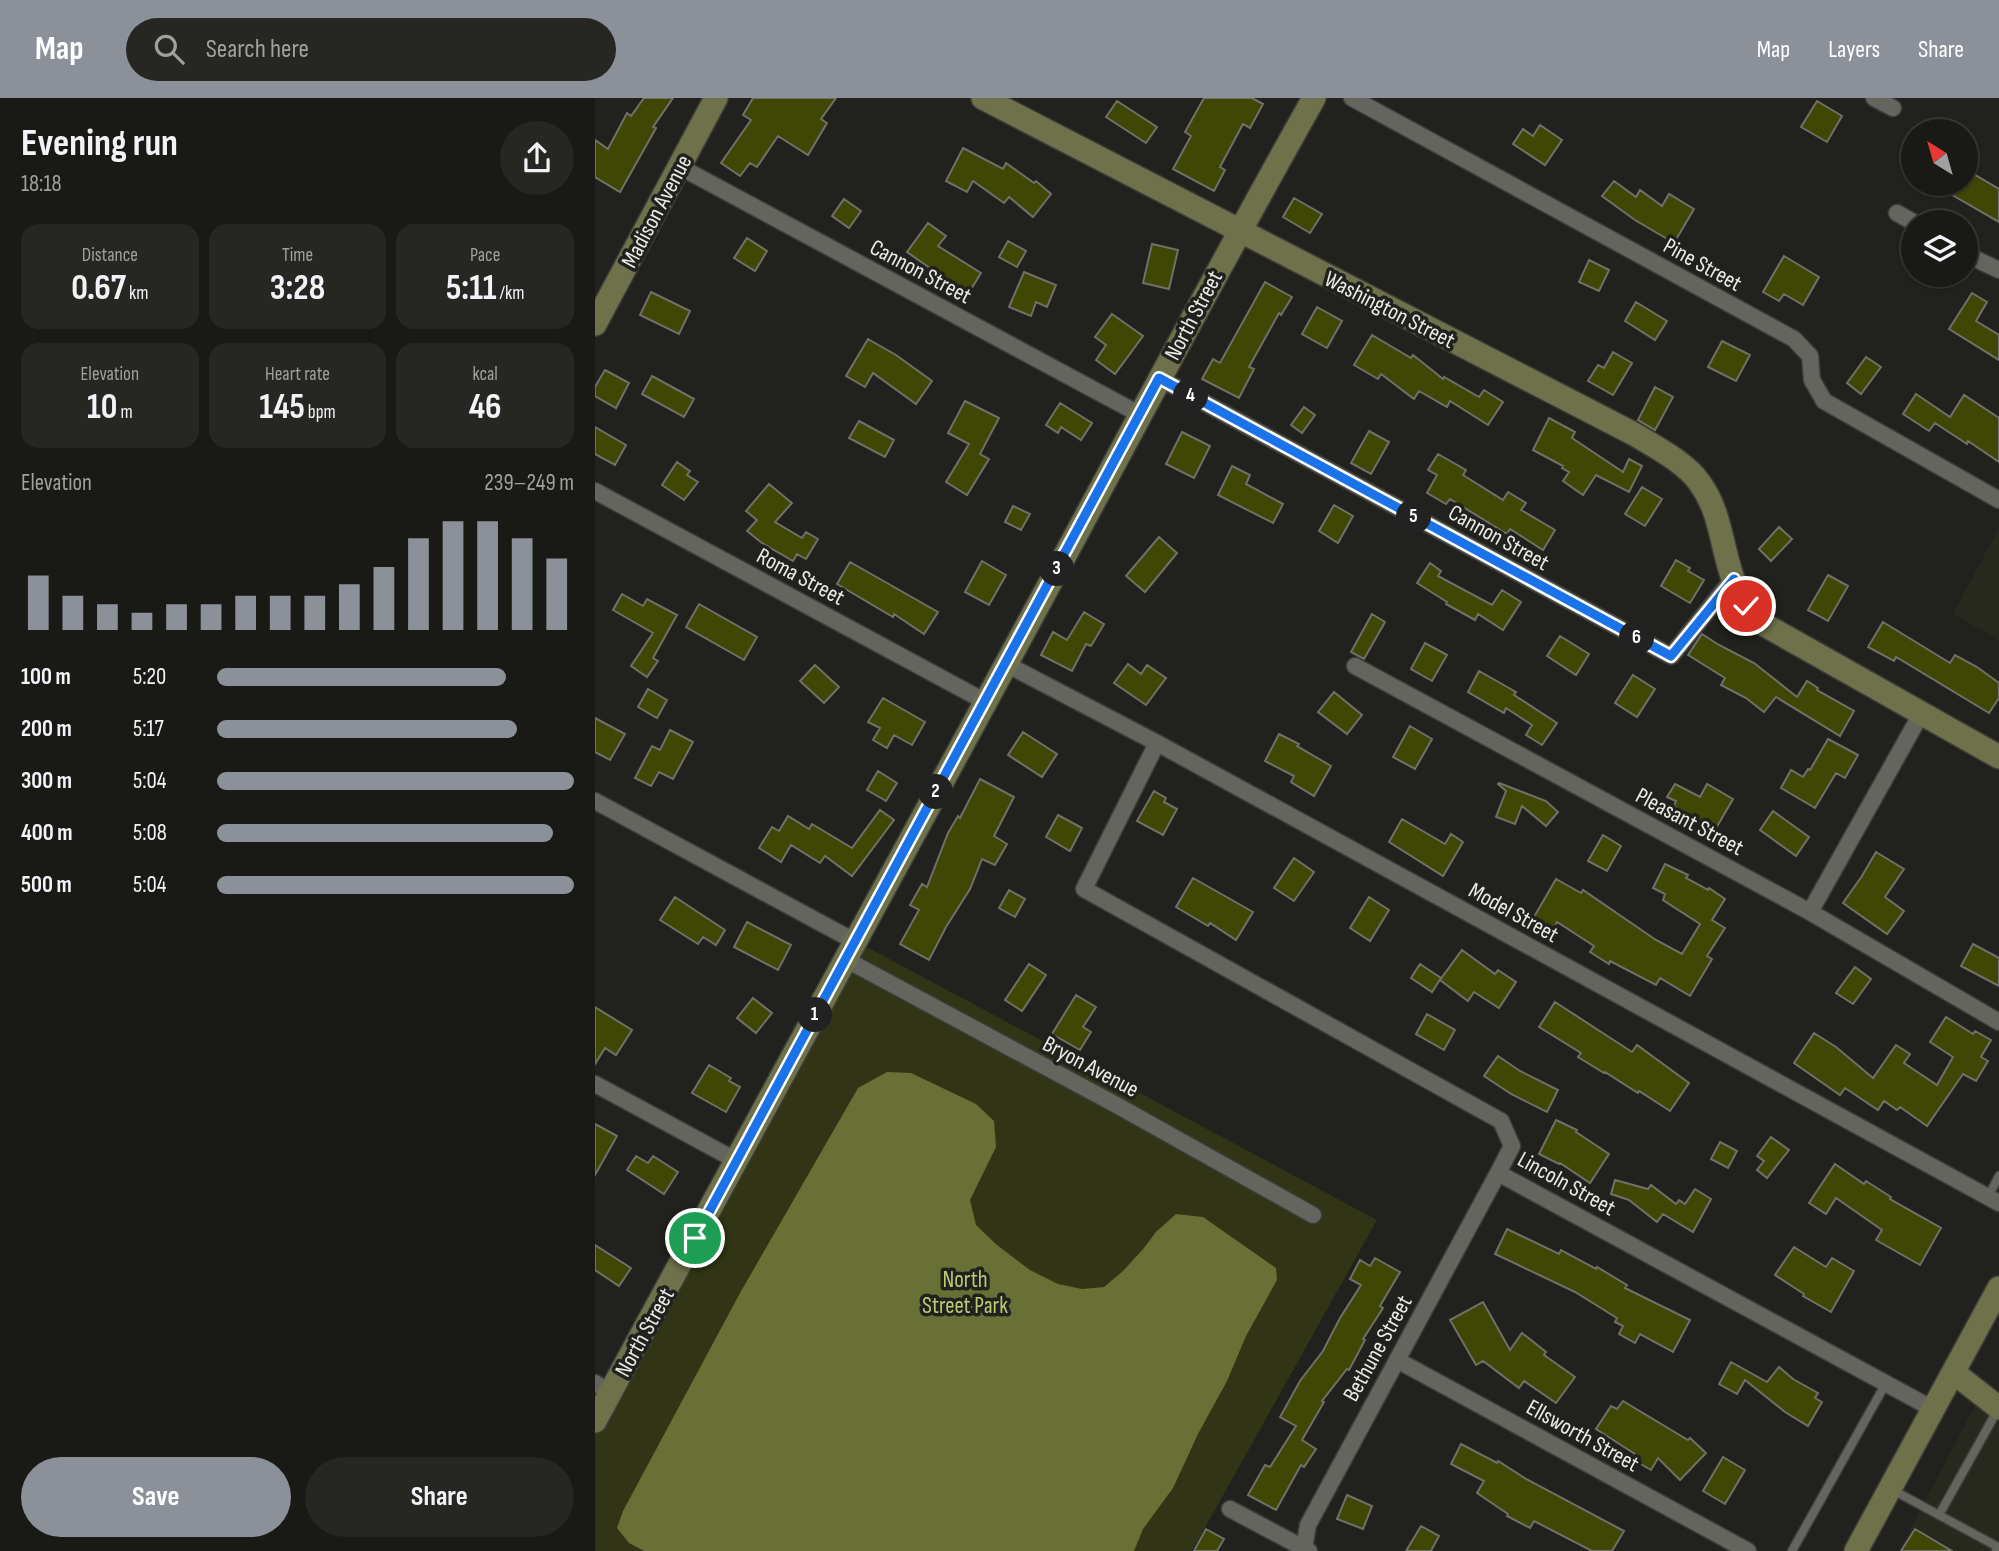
<!DOCTYPE html>
<html lang="en">
<head>
<meta charset="utf-8">
<style>
	body { margin:0; font-family:"Sofia Sans Condensed",sans-serif; background:#262723; color:#f1f3f6; height:100vh; display:flex; flex-direction:column; font-size:26px; white-space:nowrap }
	* { box-sizing:border-box; margin:0 }
	p { font-size:23px; color:#9fa1a1 }
	.icon { flex:none; width:38px; height:38px; fill:none; stroke:currentColor; stroke-width:2; stroke-linecap:round; stroke-linejoin:round }
	.map { position:relative; flex:1; overflow:hidden }
	.panel { display:flex; flex-direction:column; background:#191a16; width:595px }
	.panel>* { flex:none }
	.needle { width:46px; rotate:323deg }
	.tools { position:absolute; left:1306px; top:21px; display:grid; gap:14px }
	.tools a { display:grid; place-items:center; width:77px; height:77px; border-radius:50%; background:#191a16; box-shadow:0 2px 5px #0004,0 0 0 2px #373835; font-size:35px }
	.pin { position:absolute; display:grid; place-items:center; width:60px; height:60px; color:#fff; margin:-30px; border:4px solid #fff; border-radius:50%; box-shadow:0 2px 7px #0007 }
	.km { position:absolute; width:35px; height:35px; margin:-18px; border-radius:50%; background:#222; color:#fff; font-size:19px; line-height:35px; text-align:center }
	.round { display:grid; place-items:center; flex:none; width:74px; height:74px; border-radius:37px; background:#262723 }
	.overview { display:flex; align-items:center; justify-content:space-between; height:119px; padding:0 21px }
	h1 { font-size:38px; font-weight:700; line-height:52px }
	.figures { display:grid; grid-template-columns:repeat(3,1fr); gap:10px; height:119px; padding:7px 21px }
	.figures div { display:grid; align-content:center; border-radius:18px; background:#262723; text-align:center }
	.figures b { font-size:35px; font-weight:700 }
	.figures small { font-size:19px; font-weight:400 }
	.figures p { font-size:19px }
	.chart { height:196px; padding:14px 21px }
	.chart p { display:flex; justify-content:space-between }
	.chart svg { width:100%; height:126px; margin-top:7px; stroke:#8c9099; stroke-width:6 }
	.cta { display:flex; gap:14px; margin-top:auto; padding:14px 21px }
	.cta a { flex:1; height:80px; border-radius:42px; background:#8c9099; color:#fff; font-size:28px; font-weight:700; line-height:80px; text-align:center }
	.cta a+a { background:#262723; color:#f1f3f6 }
	ul { padding:0 21px; list-style:none; font-size:23px }
	li { display:grid; grid-template-columns:112px 84px 1fr; align-items:center; height:52px }
	li i { height:18px; border-radius:9px; background:#8c9099 }
	header { display:flex; align-items:center; gap:42px; box-sizing:border-box; height:98px; padding:0 35px; background:#8c9099; color:#fff }
	header strong { font-size:33px }
	nav { display:flex; gap:38px; margin-inline-start:auto; font-size:24px }
	.search { width:490px; height:63px; background:#262723; display:flex; align-items:center; gap:18px; box-sizing:border-box; padding:0 24px; border-radius:38px; color:#9fa1a1; font-size:26px }
	main { display:flex; flex:1; min-height:0 }
	.map>svg:first-child { display:block }
	.built { fill:#28291e }
	.green { fill:#313515 }
	.water { fill:#697035 }
	.building { fill:#404604; stroke:#6f7069; stroke-width:2 }
	.lines { fill:none; stroke-linecap:round; stroke-linejoin:round }
	.lane-casing { stroke:#3c3c38; stroke-width:11 }
	.street-casing { stroke:#3c3c38; stroke-width:19 }
	.secondary-casing { stroke:#3c3c38; stroke-width:26 }
	.lane { stroke:#64655e; stroke-width:8 }
	.street { stroke:#64655e; stroke-width:16 }
	.secondary { stroke:#6e714a; stroke-width:23 }
	.route-casing { stroke:#fff; stroke-width:14 }
	.route { stroke:#1a73e8; stroke-width:9 }
	.labels { text-anchor:middle; stroke-width:7; stroke-linejoin:round; paint-order:stroke }
	.street-label { font-size:23px; fill:#eaebe7; stroke:#21221d }
	.park-label { font-size:23px; fill:#bfca73; stroke:#21221d }
</style>
</head>
<body>
<header>
<strong>Map</strong>
<div class="search"><svg class="icon" aria-label="search" viewBox="0 0 24 24"><circle cx="10" cy="10" r="6"/><path d="M15 15l6 6"/></svg>Search here</div>
<nav><a>Map</a><a>Layers</a><a>Share</a></nav>
</header>
<main>
<section class="panel">
<div class="overview"><div><h1>Evening run</h1><p>18:18</p></div><a class="round"><svg class="icon" aria-label="share" viewBox="0 0 24 24"><path d="M12 15V3M7 8l5-5 5 5M5 13v7h14v-7"/></svg></a></div>
<div class="figures">
<div><p>Distance</p><b>0.67<small> km</small></b></div>
<div><p>Time</p><b>3:28</b></div>
<div><p>Pace</p><b>5:11<small> /km</small></b></div>
</div>
<div class="figures">
<div><p>Elevation</p><b>10<small> m</small></b></div>
<div><p>Heart rate</p><b>145<small> bpm</small></b></div>
<div><p>kcal</p><b>46</b></div>
</div>
<div class="chart"><p><span>Elevation</span>239–249 m</p>
<svg viewBox="0 0 160 44" preserveAspectRatio="none"><path d="M5 44V25M15 44V32M25 44V35M35 44V38M45 44V35M55 44V35M65 44V32M75 44V32M85 44V32M95 44V28M105 44V22M115 44V12M125 44V6M135 44V6M145 44V12M155 44V19"/></svg>
</div>
<ul>
<li><b>100 m</b>5:20<i style="width:81%"></i></li>
<li><b>200 m</b>5:17<i style="width:84%"></i></li>
<li><b>300 m</b>5:04<i style="width:100%"></i></li>
<li><b>400 m</b>5:08<i style="width:94%"></i></li>
<li><b>500 m</b>5:04<i style="width:100%"></i></li>
</ul>
<div class="cta"><a>Save</a><a>Share</a></div>
</section>
<div class="map">
<svg width="1404" height="1453" viewBox="0 0 1404 1453">
	<rect width="100%" height="100%" fill="#21221d"/>
	<!-- built -->
	<path class="built" d="M1404,430v112l-46,-26z
		M1382,1304l22,16v133h-100z"/>
	<!-- green -->
	<path class="green" d="M268,847l514,275 -185,331h-597v-130z"/>
	<!-- water -->
	<path class="water" d="M292,974l24,1 65,31 18,17 2,26 -26,53 6,25 21,20 33,25 28,14 24,5 22,-2 19,-16 21,-23 12,-16 20,-18 27,3 73,51 1,12 -31,56 -19,45 -29,53 -25,54 -30,41 -9,22h-490l-15,-8 -12,-15 6,-17 117,-218 118,-205z"/>
	<!-- building -->
	<path class="building" d="M49,0h29l-20,29 3,1 -36,64 -25,-15v-37l13,9 19,-36 4,3z
		M158,0h83l-15,21 6,4 -19,32 -30,-19 -21,31 -7,-4 -10,13 -19,-13 30,-43 -8,-5z
		M609,0h48l11,6 -13,24 -7,-4 -23,43 5,3 -11,21 -41,-22 18,-33 -6,-4z
		M522,3l40,26 -11,16 -40,-26z
		M1222,3l25,15 -15,26 -26,-15z
		M945,27l22,15 -17,25 -32,-21 10,-15 10,7z
		M368,50l40,21 3,-6 28,20 2,-2 15,13 -18,23 -24,-20 -5,6 -31,-22 -6,11 -21,-11z
		M1370,71l34,20v33l-52,-30 5,-8h13z
		M1019,83l22,16 4,-7 22,16 7,-12 25,15 -20,34 -39,-23 -33,-24z
		M699,100l28,16 -12,19 -27,-16z
		M249,101l17,12 -12,17 -17,-12z
		M333,125l18,13 -8,10 43,27 -13,21 -35,-22 1,-1 -27,-19z
		M152,140l20,13 -12,20 -21,-13z
		M413,143l18,10 -9,16 -18,-10z
		M557,146l26,6 -9,39 -26,-6z
		M1189,158l35,21 -16,28 -19,-11 -5,7 -16,-9z
		M994,162l20,10 -10,21 -20,-9z
		M429,174l32,13 -9,22 -11,-5 -5,14 -22,-9z
		M670,184l27,15 -11,18 -2,-2 -30,54 5,2 -15,29 -37,-19 11,-20 7,4z
		M56,194l39,19 -11,23 -39,-19z
		M1377,195l15,9 -11,19 23,14v25l-50,-31z
		M1041,204l31,19 -12,19 -30,-19z
		M722,209l25,14 -15,27 -25,-14z
		M517,216l31,22 -28,38 -19,-14 10,-15 -11,-8z
		M777,237l39,23 2,-3 30,24 1,-2 35,20 5,-7 19,12 -15,23 -38,-24 -3,6 -28,-16 -5,8 -33,-25 -3,5 -24,-14z
		M273,241l28,16 36,26 -16,23 -43,-31 -8,14 -19,-11z
		M1127,243l28,14 -14,26 -28,-14z
		M1018,254l19,11 -19,32 -25,-14 10,-16 6,3z
		M1271,259l15,10 -20,27 -14,-11z
		M10,272l24,13 -13,25 -21,-12v-9z
		M57,278l42,23 -10,18 -42,-23z
		M1060,289l18,10 -18,33 -17,-10z
		M1321,296l34,23 14,-22 35,23v44l-31,-21 -1,3 -32,-21 -6,8 -26,-17z
		M370,303l34,17 -19,36 9,5 -22,36 -21,-13 23,-38 -21,-11z
		M465,305l32,20 -11,17 -20,-13 -3,6 -12,-8z
		M709,309l11,8 -13,18 -11,-8z
		M954,320l26,14 -3,6 51,34 6,-13 13,7 -13,26 -33,-17 -13,20 -20,-14 6,-9 -7,-4 1,-2 -30,-16z
		M264,323l35,19 -9,17 -36,-19z
		M0,329l31,18 -11,20 -20,-11z
		M774,333l20,11 -18,32 -20,-11z
		M587,334l28,14 -16,32 -28,-14z
		M843,356l28,16 -3,5 40,25 5,-8 18,11 -5,7 34,20 -12,20 -33,-21 -3,5 -57,-35 -4,5 -19,-11 10,-18 -9,-5z
		M82,364l13,9 -3,4 11,7 -14,18 -22,-15z
		M637,368l18,9 -4,9 37,20 -10,19 -55,-28z
		M174,386l23,19 -17,19 27,16 4,-6 12,7 -12,20 -9,-5 -4,7 -31,-18 -15,-12 10,-11 -11,-9z
		M1047,389l20,12 -17,27 -20,-12z
		M739,407l19,11 -15,27 -19,-12z
		M418,408l17,8 -9,16 -16,-8z
		M1184,429l13,12 -21,22 -12,-12z
		M564,439l18,16 -32,39 -19,-16z
		M1081,462l14,8 -2,3 16,9 -14,23 -29,-17z
		M387,463l24,14 -17,30 -24,-13z
		M255,464l88,50 -14,22 -30,-20 -1,3 -56,-33z
		M835,465l11,8 -3,5 54,29 10,-15 19,12 -18,28 -25,-16 -3,6 -29,-16 1,-2 -30,-19z
		M1233,477l20,11 -20,35 -20,-11z
		M27,496l21,12 4,-7 30,16 -24,43 5,3 -11,16 -16,-11 22,-33 -40,-23z
		M104,506l58,33 -13,23 -58,-33z
		M489,514l20,12 -13,22 -5,-2 -14,27 -31,-16 12,-23 14,8z
		M777,516l13,8 -21,37 -13,-7z
		M1288,524l67,41 5,-8 22,12 22,16v15l-10,15 -93,-56 -2,4 -26,-14z
		M1107,536l17,11 35,18 43,34 10,-16 11,7 -1,2 37,21 -14,25 -64,-39 -12,15 -18,-14 -25,-13 4,-7 -37,-23z
		M965,538l29,18 -13,21 -29,-19z
		M830,545l22,12 -15,26 -21,-12z
		M533,566l13,10 6,-9 19,13 -20,27 -32,-22z
		M220,567l24,22 -15,16 -24,-22z
		M884,573l37,21 -2,3 43,28 -15,22 -16,-10 6,-10 -26,-17 -2,5 -36,-21z
		M1038,577l22,14 -18,28 -22,-14z
		M53,591l19,11 -10,18 -19,-11z
		M739,594l28,23 -15,19 -29,-22z
		M288,600l42,24 -13,23 -18,-10 -7,13 -14,-8 7,-12 -12,-6z
		M0,620l30,16 -15,26 -15,-8z
		M815,628l22,13 -17,30 -22,-12z
		M75,632l23,12 -20,37 -14,-7 -8,14 -16,-8 17,-32 8,4z
		M428,634l34,22 -15,23 -34,-22z
		M684,636l20,10 -2,2 34,20 -17,30 -23,-14 3,-6 -29,-15z
		M1233,641l30,16 -13,23 -9,-5 -21,35 -34,-20 10,-18 12,7 5,-8 2,1z
		M283,673l19,12 -11,18 -19,-11z
		M385,681l34,18 -20,39 13,8 -12,21 -13,-6 -12,30 -24,38 -17,33 -29,-16 19,-34 -9,-5 12,-21 5,3 21,-54 10,-17 2,2z
		M904,685l47,18 12,11 -12,14 -24,-20 -7,18 -19,-7 10,-26 -8,-7z
		M1080,686l25,13 7,-13 26,15 -18,31 -41,-24 2,-5 -9,-4z
		M559,693l12,7 -2,4 13,7 -14,26 -26,-14z
		M285,712l14,10 -42,56 -27,-20 -5,7 -29,-18 -10,17 -22,-14 13,-21 7,4 9,-15 21,13 3,-5 40,24z
		M1178,713l36,26 -13,19 -36,-26z
		M463,717l24,13 -12,23 -24,-14z
		M807,721l43,25 6,-10 12,8 -20,34 -54,-34z
		M1008,737l18,11 -14,25 -19,-10z
		M1281,754l28,17 -19,28 19,14 -17,23 -44,-31 19,-27z
		M699,760l20,14 -20,29 -20,-13z
		M1070,766l23,11 -2,3 22,12 1,-2 16,11 -13,21 13,8 -18,28 5,3 -22,37 -30,-18 -4,7 -46,-24 -1,3 -19,-12 4,-6 -37,-24 -6,11 -20,-11 25,-43 25,14 2,-3 73,50 26,14 18,-30 -37,-24 2,-6 -12,-6z
		M598,780l60,34 -17,28 -26,-17 -2,3 -32,-19z
		M414,792l16,9 -10,18 -16,-9z
		M80,799l50,33 -9,15 -13,-8 -5,7 -38,-24z
		M774,799l20,13 -19,31 -20,-13z
		M152,824l44,23 -13,25 -44,-23z
		M1378,846l26,14v28l-38,-20z
		M867,852l33,24 3,-4 18,12 -17,26 -25,-16 -6,9 -28,-21z
		M434,866l17,11 -24,36 -17,-11z
		M825,866l21,14 -9,14 -21,-14z
		M1260,869l16,12 -18,25 -17,-11z
		M481,897l20,12 -13,20 8,5 -11,18 -28,-16z
		M158,900l19,15 -16,20 -19,-15z
		M960,904l77,50 5,-7 52,38 -19,28 -31,-20 -1,2 -33,-21 -1,1 -26,-16 3,-4 -42,-26z
		M0,909l37,23 -16,25 -11,-7 -10,16z
		M832,916l28,16 -11,20 -28,-16z
		M1351,919l27,17 2,-3 16,9 -10,17 7,4 -12,20 -13,-7 -36,52 -27,-19 -3,3 -13,-9 -6,9 -33,-22 -5,7 -46,-32 20,-30 22,14 37,31 23,-33 14,9 -6,9 33,22 16,-28 -23,-15z
		M903,958l22,15 38,19 -11,22 -36,-18 -27,-18z
		M114,967l22,13 -2,3 11,6 -14,25 -34,-19z
		M961,1022l21,10 -1,2 33,22 -19,29 -30,-20 -1,1 -20,-10z
		M0,1026l22,12 -22,39z
		M1176,1039l18,13 -22,28 -10,-8 7,-9 -7,-5z
		M1125,1044l17,9 -9,17 -17,-9z
		M41,1058l12,7 5,-7 25,16 -14,22 -37,-24z
		M1240,1066l29,20 2,-3 25,16 -1,2 51,29 -21,37 -44,-25 6,-10 -46,-32 -10,16 -17,-11z
		M1020,1082l33,9 3,-4 25,19 3,-4 6,4 10,-15 16,10 -18,33 -30,-18 -6,8 -28,-22 -18,-6z
		M912,1131l52,25 2,-4 35,19 1,-2 30,18 -2,3 65,32 -17,32 -33,-18 -5,9 -16,-9 4,-8 -8,-4 2,-4 -42,-26 -80,-38z
		M0,1147l36,23 -12,18 -24,-16z
		M1199,1149l32,20 6,-9 22,13 -23,41 -28,-16 1,-2 -29,-19z
		M780,1160l25,14 -20,34 3,2 -20,31 2,1 -16,30 -2,-1 -25,32 2,1 -22,38 14,9 -12,18 -3,-2 -25,45 -28,-15 17,-30 5,2 26,-41 -16,-9 20,-36 23,-30 17,-33 21,-33 -11,-6 10,-19 10,6z
		M888,1204l27,48 12,-17 24,19 -2,3 31,22 -19,26 -32,-22 -5,7 -36,-27 -7,4 -26,-45z
		M1136,1264l36,20 12,-15 14,12 25,14 -3,5 7,4 -14,24 -23,-14 -40,-32 -8,14 -18,-10z
		M1028,1303l65,39 2,-2 16,15 -26,27 -22,-22 -7,12 -19,-11 3,-5 -39,-25 15,-23 6,3z
		M866,1346l36,19 1,-2 28,18 98,52 -12,20h-20l-58,-30 -4,7 -23,-12 1,-2 -31,-21 7,-12 -33,-17z
		M1128,1359l22,13 -20,34 -22,-13z
		M752,1397l25,11 -9,23 -26,-10z
		M826,1428l18,10 -8,15h-25z
		M611,1431l18,10 -7,12h-23z
		M1320,1431l37,22h-51z"/>
	<g class="lines">
		<defs>
			<path id="lane" d="M1393,1099l11,-21
				M1296,1391l107,58 -2,4
				M1344,1417l58,-104
				M1197,1453l94,-168"/>
			<path id="street" d="M757,0l442,241 16,17 2,24 12,21 175,99
				M1279,0l19,10
				M85,69l459,247
				M1302,115l16,9
				M1370,156l34,16
				M564,280l512,278 62,-77
				M0,393l391,211
				M411,566l151,79 842,460
				M760,568l455,246 189,110
				M562,645l-73,146 417,232 11,25 -14,27 -190,352 -4,23
				M0,703l259,140
				M1215,814l111,-198
				M250,861l275,148 193,108
				M0,986l142,77
				M903,1075l435,236
				M802,1262l351,191
				M0,1285l15,9
				M635,1411l79,42"/>
			<path id="secondary" d="M388,0l651,336c20,12 52,29 65,48 22,29 22,64 34,97 7,18 18,31 30,45l236,133
				M0,226l121,-226
				M1358,1274l46,36
				M0,1323c129,-240 260,-479 390,-718 110,-201 216,-405 329,-605
				M1261,1453l143,-263"/>
		</defs>
		<!-- lane casing -->
		<use href="#lane" class="lane-casing"/>
		<!-- street casing -->
		<use href="#street" class="street-casing"/>
		<!-- secondary casing -->
		<use href="#secondary" class="secondary-casing"/>
		<!-- lane -->
		<use href="#lane" class="lane"/>
		<!-- street -->
		<use href="#street" class="street"/>
		<!-- secondary -->
		<use href="#secondary" class="secondary"/>
	</g>
	<g class="lines">
		<defs>
			<path id="route" d="M100,1140l464,-860 512,278 63,-77 12,27"/>
		</defs>
		<!-- route casing -->
		<use href="#route" class="route-casing"/>
		<!-- route -->
		<use href="#route" class="route"/>
	</g>
	<g class="labels">
		<!-- street labels -->
		<g class="street-label">
			<text transform="translate(61 113) rotate(-62)" y="8">Madison Avenue</text>
			<text transform="translate(1108 166) rotate(29)" y="8">Pine Street</text>
			<text transform="translate(326 173) rotate(28)" y="8">Cannon Street</text>
			<text transform="translate(795 211) rotate(27)" y="8">Washington Street</text>
			<text transform="translate(598 217) rotate(-62)" y="8">North Street</text>
			<text transform="translate(904 439) rotate(29)" y="8">Cannon Street</text>
			<text transform="translate(206 478) rotate(28)" y="8">Roma Street</text>
			<text transform="translate(1095 723) rotate(28)" y="8">Pleasant Street</text>
			<text transform="translate(919 814) rotate(29)" y="8">Model Street</text>
			<text transform="translate(496 968) rotate(28)" y="8">Bryon Avenue</text>
			<text transform="translate(972 1085) rotate(29)" y="8">Lincoln Street</text>
			<text transform="translate(49 1234) rotate(-61)" y="8">North Street</text>
			<text transform="translate(782 1250) rotate(-61)" y="8">Bethune Street</text>
			<text transform="translate(988 1337) rotate(29)" y="8">Ellsworth Street</text>
		</g>
		<!-- park labels -->
		<g class="park-label">
			<text x="370" y="1189">North<tspan x="370" dy="26">Street Park</tspan></text>
		</g>
	</g>
</svg>
<div class="tools">
<a><svg class="needle" viewBox="-14 -14 28 28"><path d="M0-13l5 13h-10z" fill="#e53935"/><path d="M0 13l5-13h-10z" fill="#9fa1a1"/></svg></a>
<a><svg class="icon" aria-label="layers" viewBox="0 0 24 24"><path d="M12 4l9 5-9 5-9-5zM3 14l9 5 9-5"/></svg></a>
</div>
<div class="pin" style="left:100px;top:1140px;background:#1e9e55"><svg class="icon" aria-label="arrive" viewBox="0 0 24 24"><path d="M6 21V4h12l-3 4 3 4H6"/></svg></div>
<div class="pin" style="left:1151px;top:508px;background:#d93025"><svg class="icon" aria-label="check" viewBox="0 0 24 24"><path d="M5 12l5 5 9-10"/></svg></div>
<b class="km" style="left:220px;top:917px">1</b>
<b class="km" style="left:341px;top:694px">2</b>
<b class="km" style="left:462px;top:471px">3</b>
<b class="km" style="left:596px;top:298px">4</b>
<b class="km" style="left:819px;top:419px">5</b>
<b class="km" style="left:1042px;top:540px">6</b>
</div>
</main>
</body>
</html>
